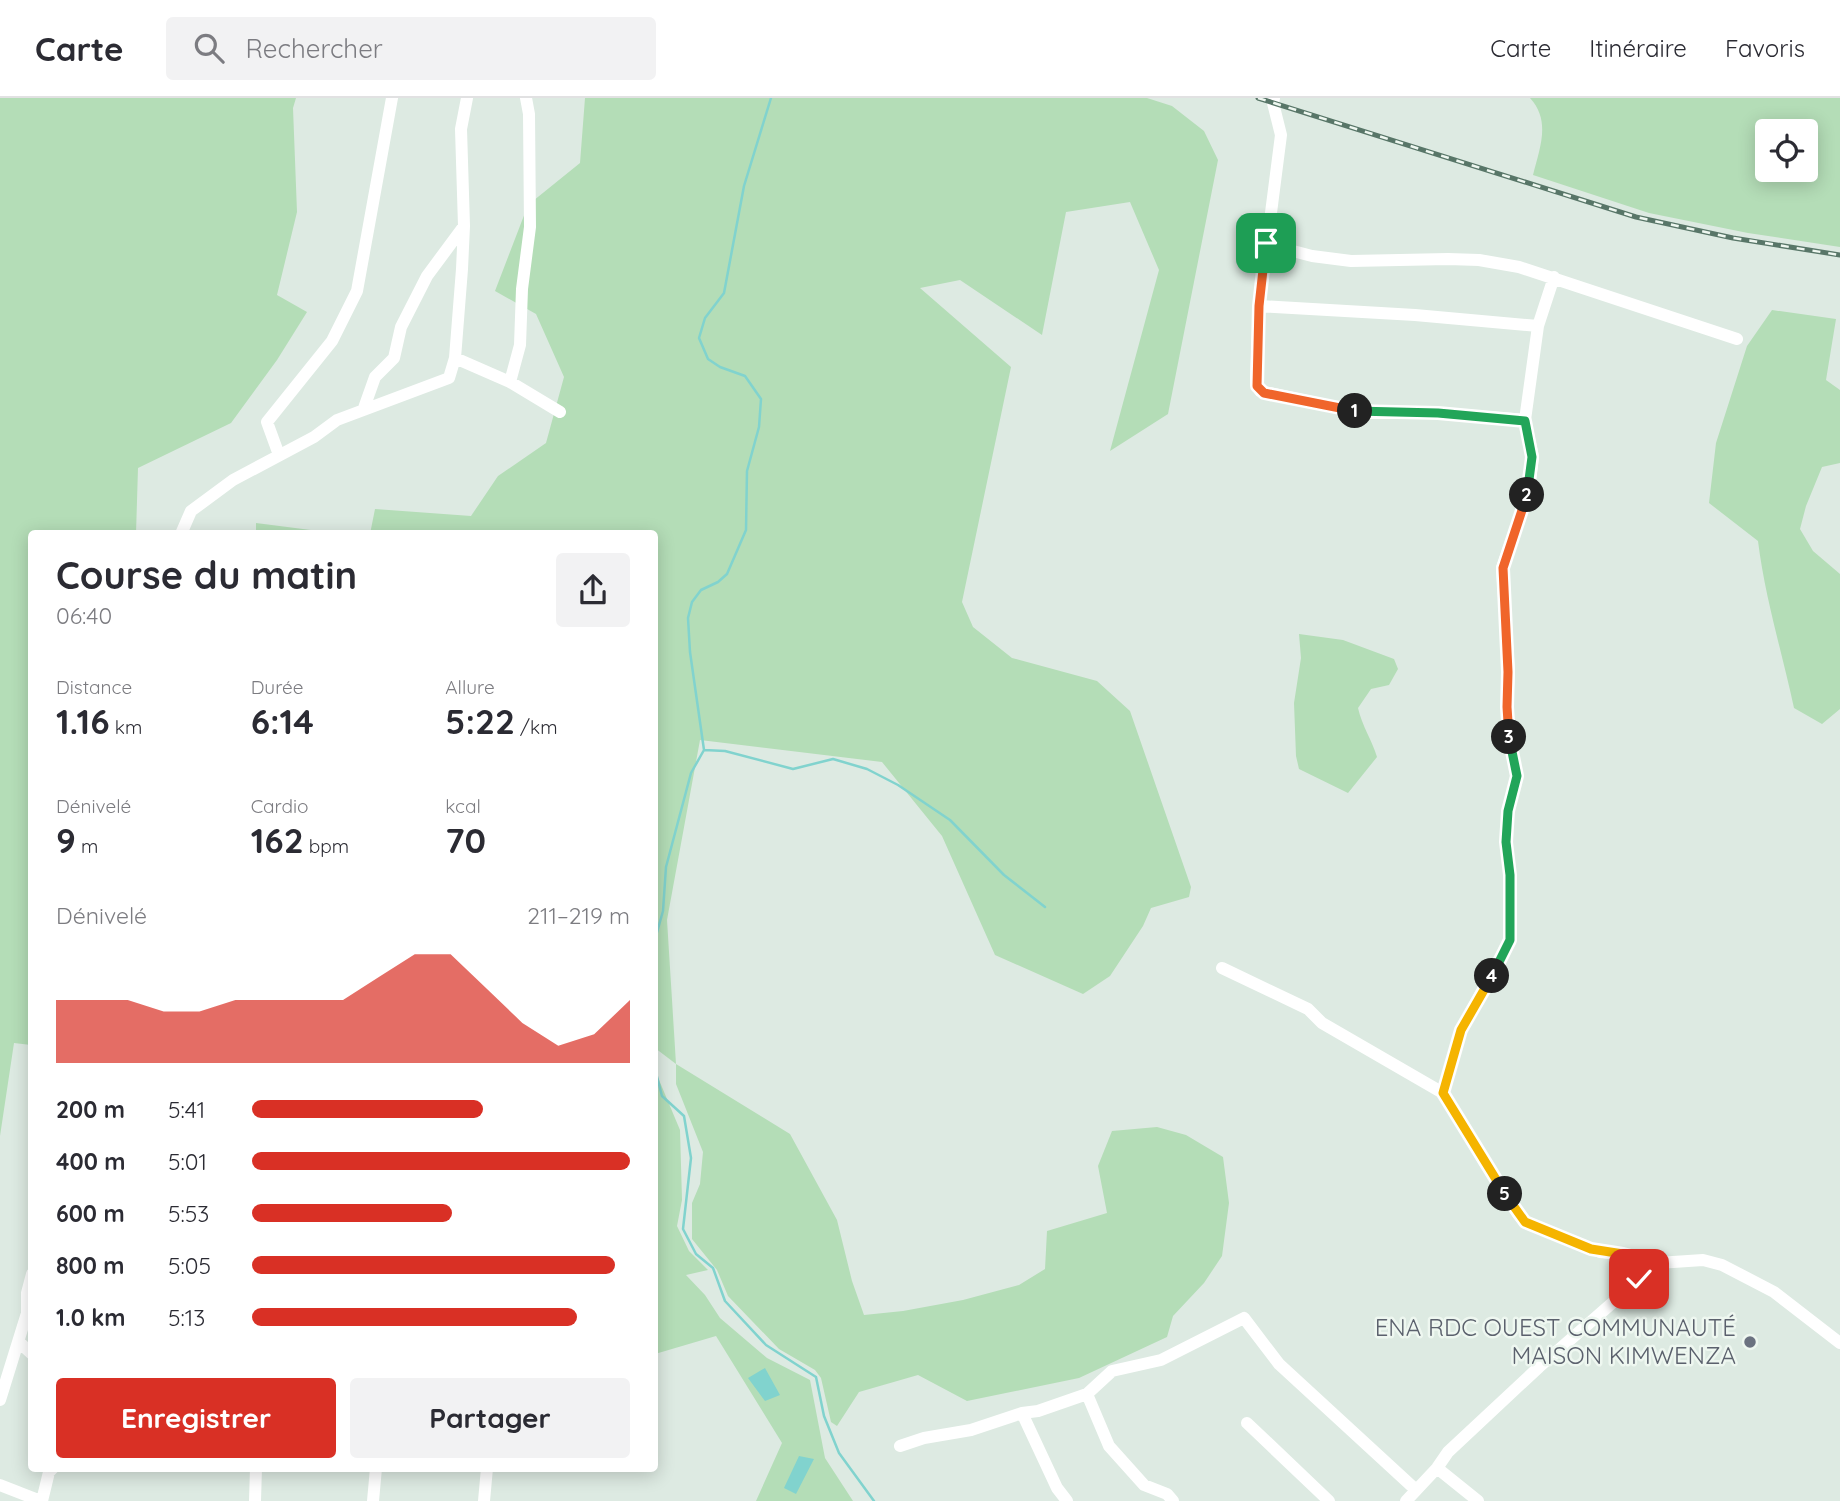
<!DOCTYPE html>
<html lang="fr">
<head>
<meta charset="utf-8">
<style>
	body { margin:0; font-family:Quicksand,sans-serif; background:#f2f2f3; color:#2b2b33; height:100vh; display:flex; flex-direction:column; font-size:26px; white-space:nowrap }
	* { box-sizing:border-box; margin:0 }
	p { font-size:23px; color:#7c7c81 }
	.icon { flex:none; width:38px; height:38px; fill:none; stroke:currentColor; stroke-width:2; stroke-linecap:round; stroke-linejoin:round }
	.map { position:relative; flex:1; overflow:hidden }
	.details { position:absolute; left:28px; top:432px; width:630px; height:942px; display:flex; flex-direction:column; background:#fff; border-radius:7px; box-shadow:0 4px 18px #0003 }
	.details>* { flex:none }
	.buttons { position:absolute; left:1755px; top:21px; display:grid; gap:14px }
	.buttons a { display:grid; place-items:center; width:63px; height:63px; border-radius:7px; background:#fff; box-shadow:0 4px 18px #0003; font-size:35px }
	.pin { position:absolute; display:grid; place-items:center; width:60px; height:60px; color:#fff; margin:-30px; border-radius:14px; box-shadow:0 4px 10px #0006 }
	.km { position:absolute; width:35px; height:35px; margin:-18px; border-radius:50%; background:#222; color:#fff; font-size:19px; line-height:35px; text-align:center }
	.round { display:grid; place-items:center; flex:none; width:74px; height:74px; border-radius:7px; background:#f2f2f3 }
	.headline { display:flex; align-items:center; justify-content:space-between; height:119px; padding:0 28px }
	h1 { font-size:38px; font-weight:700; line-height:52px }
	.stats { display:grid; grid-template-columns:repeat(3,1fr); gap:10px; height:119px; padding:7px 28px }
	.stats div { display:grid; align-content:center }
	.stats b { font-size:35px; font-weight:700 }
	.stats small { font-size:19px; font-weight:400 }
	.stats p { font-size:19px }
	.chart { height:196px; padding:14px 28px }
	.chart p { display:flex; justify-content:space-between }
	.chart svg { width:100%; height:126px; margin-top:7px; fill:#d93025; opacity:.7 }
	.button { display:flex; gap:14px; margin-top:auto; padding:14px 28px }
	.button a { flex:1; height:80px; border-radius:7px; background:#d93025; color:#fff; font-size:28px; font-weight:700; line-height:80px; text-align:center }
	.button a+a { background:#f2f2f3; color:#2b2b33 }
	ul { padding:0 28px; list-style:none; font-size:23px }
	li { display:grid; grid-template-columns:112px 84px 1fr; align-items:center; height:52px }
	li i { height:18px; border-radius:9px; background:#d93025 }
	header { display:flex; align-items:center; gap:42px; box-sizing:border-box; height:98px; padding:0 35px; background:#fff; border-bottom:2px solid #e1e1e2 }
	header strong { font-size:33px }
	nav { display:flex; gap:38px; margin-inline-start:auto; font-size:24px }
	.search { width:490px; height:63px; background:#f2f2f3; display:flex; align-items:center; gap:18px; box-sizing:border-box; padding:0 24px; border-radius:7px; color:#7c7c81; font-size:26px }
	.map>svg:first-child { display:block }
	.green { fill:#b4ddb7; fill-rule:evenodd }
	.water { fill:#81d3ce }
	.lines { fill:none; stroke-linecap:round; stroke-linejoin:round }
	.stream { stroke:#81d3ce; stroke-width:2.5 }
	.minor { stroke:#fff; stroke-width:12 }
	.rail-casing { stroke:#587668; stroke-width:5 }
	.rail { stroke:#eef7f0; stroke-width:2.5; stroke-dasharray:8; stroke-linecap:butt }
	.split-1-casing { stroke:#fff; stroke-width:14 }
	.split-2-casing { stroke:#fff; stroke-width:14 }
	.split-3-casing { stroke:#fff; stroke-width:14 }
	.split-4-casing { stroke:#fff; stroke-width:14 }
	.split-5-casing { stroke:#fff; stroke-width:14 }
	.split-6-casing { stroke:#fff; stroke-width:14 }
	.split-1 { stroke:#f0652b; stroke-width:9 }
	.split-2 { stroke:#22a559; stroke-width:9 }
	.split-3 { stroke:#f0652b; stroke-width:9 }
	.split-4 { stroke:#22a559; stroke-width:9 }
	.split-5 { stroke:#f5b400; stroke-width:9 }
	.split-6 { stroke:#f5b400; stroke-width:9 }
	.worship-dot { fill:#6b7280; stroke:#eef7f0; stroke-width:2.5 }
	.labels { text-anchor:middle; stroke-width:5; stroke-linejoin:round; paint-order:stroke }
	.worship-label { font-size:24px; fill:#5b616d; stroke:#eef7f0; text-anchor:end }
</style>
</head>
<body>
<header>
<strong>Carte</strong>
<div class="search"><svg class="icon" aria-label="search" viewBox="0 0 24 24"><circle cx="10" cy="10" r="6"/><path d="M15 15l6 6"/></svg>Rechercher</div>
<nav><a>Carte</a><a>Itinéraire</a><a>Favoris</a></nav>
</header>
<div class="map">
<svg width="1840" height="1403" viewBox="0 0 1840 1403">
	<rect width="100%" height="100%" fill="#ddeae2"/>
	<!-- green -->
	<path class="green" d="M0,0h296l-3,10 4,104 -20,83 30,17 -30,48 -46,63 -93,45 -2,66h-104l-1,511 -17,-2 -14,93z
		M585,0h562l25,8 32,25 14,29 -50,254 -58,37 49,-181 -29,-68 -64,10 -24,123 -82,-55 -40,8 91,79 -49,235 11,25 39,31 85,23 33,30 61,176 -2,10 -38,11 -8,18 -33,50 -27,18 -88,-39 -53,-119 -60,-74 -182,-22 -33,180 9,144 114,70 47,86 15,61 12,34 39,-4 60,-11 56,-15 26,-16 2,-38 60,-18 -9,-47 14,-35 45,-4 29,8 37,22 6,46 -7,53 -18,27 -31,33 -6,21 -88,41 -112,23 -49,-26 -59,17 -22,34 -6,-4 -10,-44 -6,-8 -36,-21 -51,-53 -11,-26 -25,-31v-36l8,-19 3,-32 -27,-68v-20l-21,-16 -1,-514h-284l5,-25 96,7 27,-40 48,-33 18,-66 -28,-63 -41,-23 33,-86 52,-42z
		M1530,0h310v149l-92,-14 -99,-20 -116,-38c7,-28 18,-54 -3,-77zM1768,33h38v39h-38z
		M1772,212l64,9 -10,61 14,10v73l-18,4 -16,39 -6,23 13,22 27,23v135l-18,15 -28,-16c-12,-56 -29,-110 -36,-167l-49,-38 7,-60 31,-97z
		M256,425l86,11h-86z
		M1299,536l44,6 51,19 4,10 -9,16 -18,4 -13,19c4,18 14,32 19,49l-29,36 -49,-24 -3,-13 -2,-53 7,-45z
		M654,970l26,62 2,70 -5,26 12,25 19,19 -22,5 19,20 15,23 47,40 43,22 15,78 28,43h-97l26,-58 -66,-107 -61,18z"/>
	<!-- water -->
	<path class="water" d="M765,1270l15,27 -15,6 -17,-23z
		M799,1358l15,3 -18,35 -12,-6z"/>
	<g class="lines">
		<!-- stream -->
		<path class="stream" d="M704,652l21,1 68,18 40,-10 34,10 31,16 52,35 54,55 41,32
			M654,845l9,-32 3,-44 25,-94 13,-23 -14,-98 -2,-34 4,-16 9,-12 17,-8 9,-8 19,-44 1,-59 12,-44 2,-28 -16,-23 -25,-9 -12,-8 -9,-21 6,-20 19,-25 20,-107 27,-88
			M654,967l8,31 22,20 7,42 -8,71 13,25 17,14 12,33 41,44 50,32 8,39 15,37 35,48"/>
		<!-- minor -->
		<path class="minor" d="M1274,0l-1,5 8,32 -22,171 -3,75 4,10 104,22h74l87,7
			M1266,146l46,12 39,5 97,-2 31,1 40,7 218,72
			M1259,208l156,9 123,11
			M455,260l55,24 50,30
			M510,284l10,-37 2,-56 8,-62 -1,-113 -3,-16
			M364,310l11,-31 19,-19 7,-31 26,-51 37,-50
			M279,357l-12,-33 65,-81 25,-50 35,-193
			M181,436l10,-23 42,-31 81,-43 23,-17 112,-42 6,-20 7,-89 2,-43 -3,-97 6,-31
			M1222,870l86,41 14,14 121,70 42,70 33,51 7,8 75,30 23,2 35,9 45,-3 19,5 52,27 66,51
			M1443,995l18,-63 49,-90v-65l-4,-33 2,-31 9,-35 -8,-35 -2,-34 2,-35 -7,-104 27,-78 4,-33 -8,-37 13,-94 16,-49
			M19,1244l13,12
			M1087,1296l22,52 35,39 23,9 6,7
			M0,1302l27,-87v-20l5,-19
			M1022,1315l35,75 10,13
			M1247,1325l82,78
			M900,1348l24,-8 47,-8 51,-17 16,-2 49,-17 25,-23 49,-11 83,-42 35,46 137,126
			M1437,1370l41,33
			M0,1387l41,16
			M42,1403l7,-29 4,-4
			M255,1403l1,-33
			M373,1403l3,-33
			M484,1403l3,-33
			M1406,1403l31,-33 11,-16 91,-85 119,-104"/>
		<defs>
			<path id="rail" d="M1258,0l378,119 97,21 107,17"/>
		</defs>
		<!-- rail casing -->
		<use href="#rail" class="rail-casing"/>
		<!-- rail -->
		<use href="#rail" class="rail"/>
	</g>
	<g class="lines">
		<defs>
			<path id="split-1" d="M1266,145l-7,63 -2,80 7,7 91,18"/>
			<path id="split-2" d="M1355,313l83,2 87,8 7,36 -5,38"/>
			<path id="split-3" d="M1509,639l-2,-30 1,-35 -5,-104 24,-73"/>
			<path id="split-4" d="M1492,878l18,-36v-65l-4,-33 2,-31 9,-35 -8,-39"/>
			<path id="split-5" d="M1492,878l-31,54 -18,63 62,101"/>
			<path id="split-6" d="M1505,1096l20,28 66,27 32,5 35,9 -19,16"/>
		</defs>
		<!-- split-1 casing -->
		<use href="#split-1" class="split-1-casing"/>
		<!-- split-2 casing -->
		<use href="#split-2" class="split-2-casing"/>
		<!-- split-3 casing -->
		<use href="#split-3" class="split-3-casing"/>
		<!-- split-4 casing -->
		<use href="#split-4" class="split-4-casing"/>
		<!-- split-5 casing -->
		<use href="#split-5" class="split-5-casing"/>
		<!-- split-6 casing -->
		<use href="#split-6" class="split-6-casing"/>
		<!-- split-1 -->
		<use href="#split-1" class="split-1"/>
		<!-- split-2 -->
		<use href="#split-2" class="split-2"/>
		<!-- split-3 -->
		<use href="#split-3" class="split-3"/>
		<!-- split-4 -->
		<use href="#split-4" class="split-4"/>
		<!-- split-5 -->
		<use href="#split-5" class="split-5"/>
		<!-- split-6 -->
		<use href="#split-6" class="split-6"/>
	</g>
	<!-- markers -->
	<circle class="worship-dot" cx="1750" cy="1244" r="7"/>
	<g class="labels">
		<!-- worship labels -->
		<g class="worship-label">
			<text x="1736" y="1238">ENA RDC OUEST COMMUNAUTÉ<tspan x="1736" dy="28">MAISON KIMWENZA</tspan></text>
		</g>
	</g>
</svg>
<div class="buttons">
<a><svg class="icon" aria-label="locate" viewBox="0 0 24 24"><circle cx="12" cy="12" r="6"/><path d="M12 2v4M12 18v4M2 12h4M18 12h4"/></svg></a>
</div>
<div class="pin" style="left:1266px;top:145px;background:#1e9e55"><svg class="icon" aria-label="arrive" viewBox="0 0 24 24"><path d="M6 21V4h12l-3 4 3 4H6"/></svg></div>
<div class="pin" style="left:1639px;top:1181px;background:#d93025"><svg class="icon" aria-label="check" viewBox="0 0 24 24"><path d="M5 12l5 5 9-10"/></svg></div>
<b class="km" style="left:1355px;top:313px">1</b>
<b class="km" style="left:1527px;top:397px">2</b>
<b class="km" style="left:1509px;top:639px">3</b>
<b class="km" style="left:1492px;top:878px">4</b>
<b class="km" style="left:1505px;top:1096px">5</b>
<section class="details">
<div class="headline"><div><h1>Course du matin</h1><p>06:40</p></div><a class="round"><svg class="icon" aria-label="share" viewBox="0 0 24 24"><path d="M12 15V3M7 8l5-5 5 5M5 13v7h14v-7"/></svg></a></div>
<div class="stats">
<div><p>Distance</p><b>1.16<small> km</small></b></div>
<div><p>Durée</p><b>6:14</b></div>
<div><p>Allure</p><b>5:22<small> /km</small></b></div>
</div>
<div class="stats">
<div><p>Dénivelé</p><b>9<small> m</small></b></div>
<div><p>Cardio</p><b>162<small> bpm</small></b></div>
<div><p>kcal</p><b>70</b></div>
</div>
<div class="chart"><p><span>Dénivelé</span>211–219 m</p>
<svg viewBox="0 0 160 44" preserveAspectRatio="none"><path d="M0 44V22L10 22L20 22L30 26L40 26L50 22L60 22L70 22L80 22L90 14L100 6L110 6L120 18L130 30L140 38L150 34L160 22V44z"/></svg>
</div>
<ul>
<li><b>200 m</b>5:41<i style="width:61%"></i></li>
<li><b>400 m</b>5:01<i style="width:100%"></i></li>
<li><b>600 m</b>5:53<i style="width:53%"></i></li>
<li><b>800 m</b>5:05<i style="width:96%"></i></li>
<li><b>1.0 km</b>5:13<i style="width:86%"></i></li>
</ul>
<div class="button"><a>Enregistrer</a><a>Partager</a></div>
</section>
</div>
</body>
</html>
